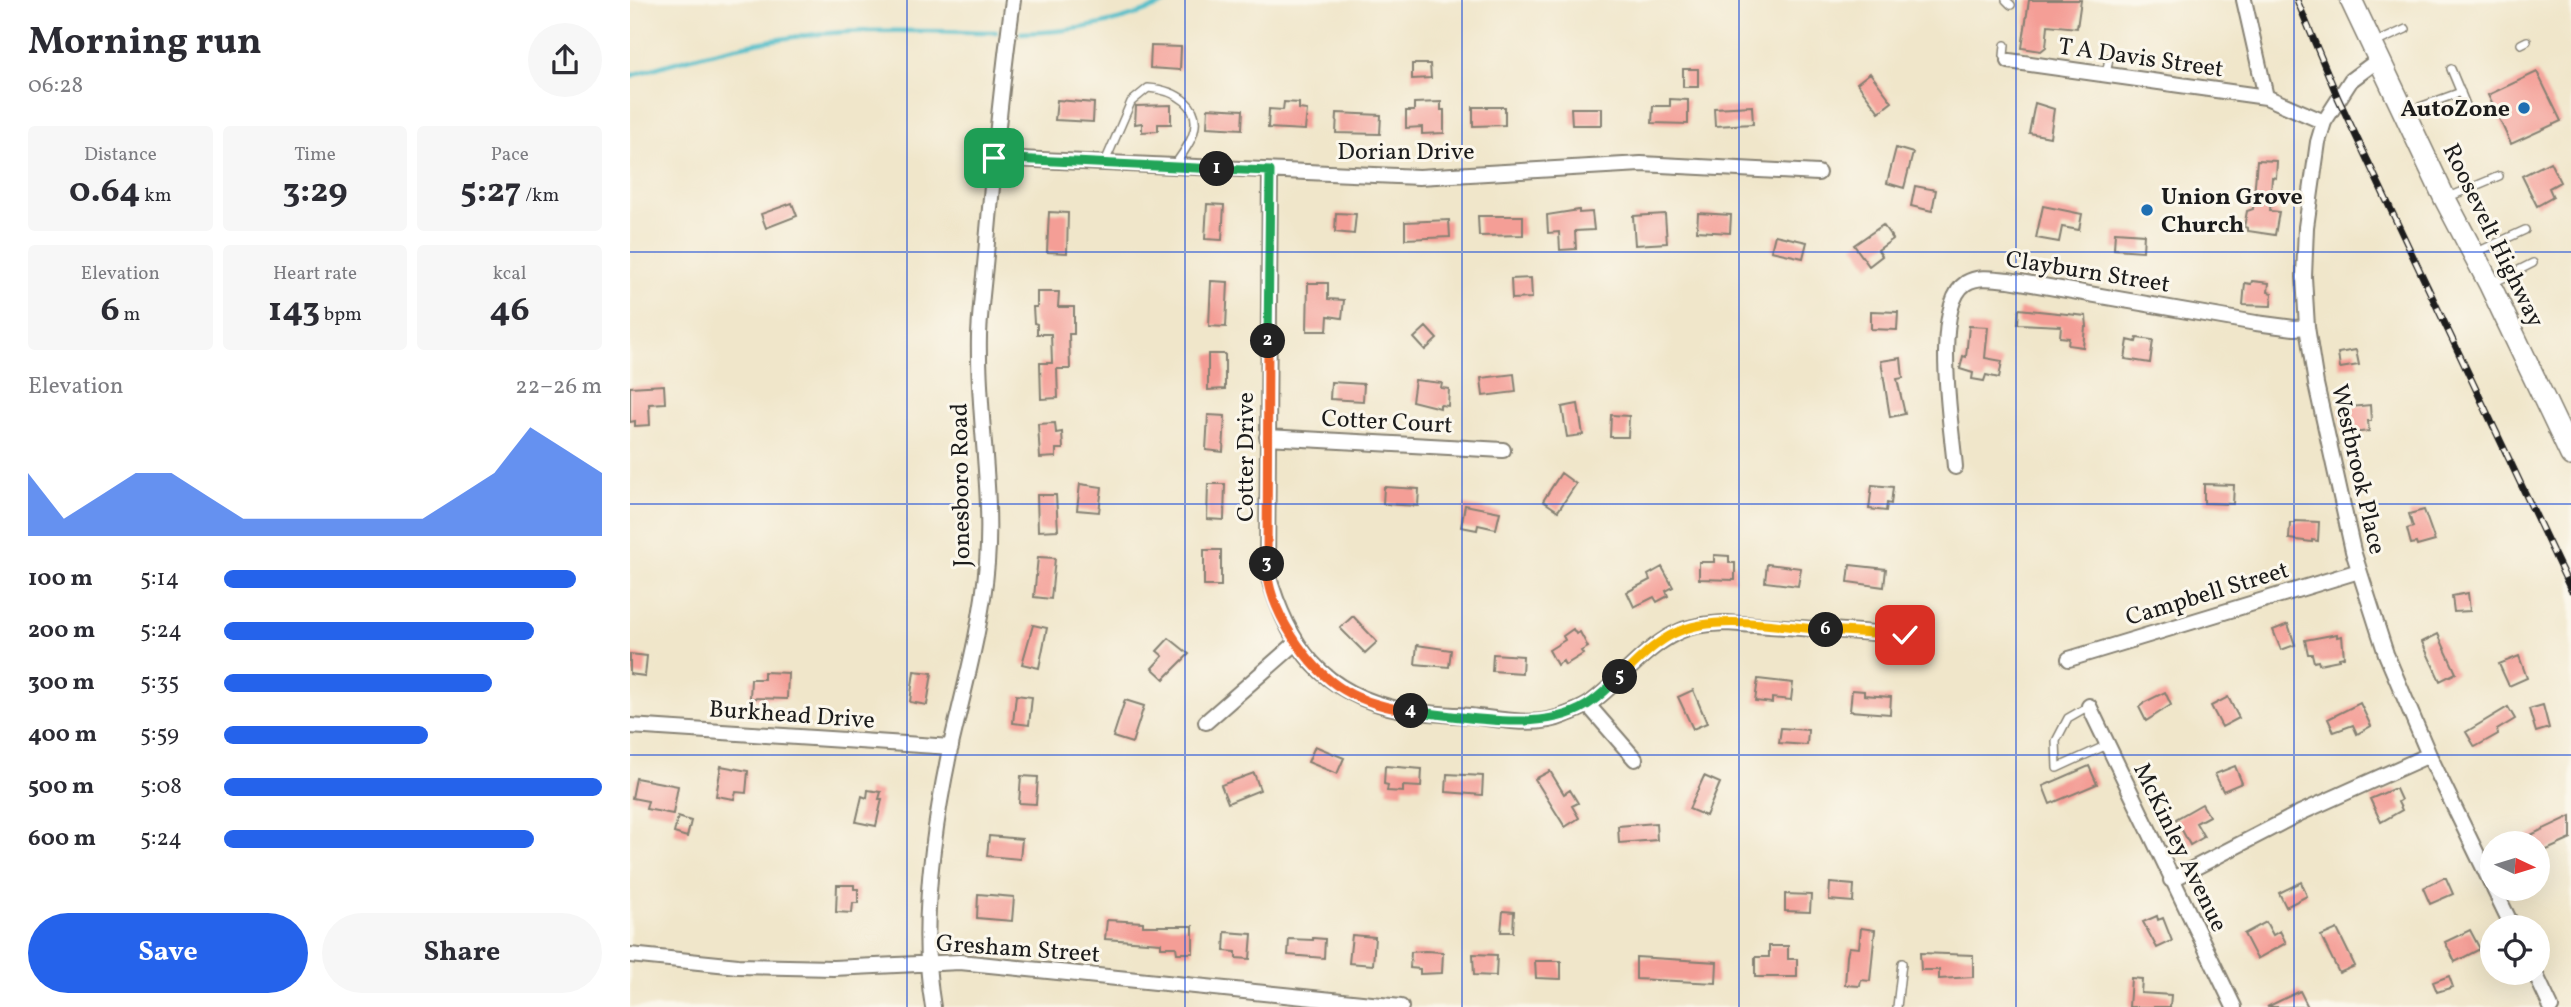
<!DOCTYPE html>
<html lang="en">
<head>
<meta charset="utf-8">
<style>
	body { margin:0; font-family:Vollkorn,serif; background:#f7f7f7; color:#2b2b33; height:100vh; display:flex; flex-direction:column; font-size:26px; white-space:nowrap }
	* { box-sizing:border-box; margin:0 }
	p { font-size:23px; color:#7c7c81 }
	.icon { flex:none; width:38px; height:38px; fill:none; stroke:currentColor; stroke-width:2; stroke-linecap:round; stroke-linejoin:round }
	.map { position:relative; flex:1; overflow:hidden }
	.panel { display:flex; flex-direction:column; background:#fff; width:630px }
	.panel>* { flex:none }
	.needle { width:46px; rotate:94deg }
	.tools { position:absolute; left:1850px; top:831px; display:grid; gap:14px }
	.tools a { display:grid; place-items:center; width:70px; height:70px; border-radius:50%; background:#fff; box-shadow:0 7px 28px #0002; font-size:35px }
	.pin { position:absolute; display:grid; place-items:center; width:60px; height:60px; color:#fff; margin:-30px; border-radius:14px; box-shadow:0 4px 10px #0006 }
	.km { position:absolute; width:35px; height:35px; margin:-18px; border-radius:50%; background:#222; color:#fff; font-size:19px; line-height:35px; text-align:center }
	.round { display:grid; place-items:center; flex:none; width:74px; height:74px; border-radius:37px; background:#f7f7f7 }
	.head { display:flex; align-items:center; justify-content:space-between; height:119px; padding:0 28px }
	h1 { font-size:38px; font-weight:700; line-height:52px }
	.figures { display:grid; grid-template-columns:repeat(3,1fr); gap:10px; height:119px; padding:7px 28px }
	.figures div { display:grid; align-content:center; border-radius:7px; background:#f7f7f7; text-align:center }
	.figures b { font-size:35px; font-weight:700 }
	.figures small { font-size:19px; font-weight:400 }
	.figures p { font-size:19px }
	.chart { height:196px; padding:14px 28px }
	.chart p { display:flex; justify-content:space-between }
	.chart svg { width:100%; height:126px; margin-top:7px; fill:#2563eb; opacity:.7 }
	.button { display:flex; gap:14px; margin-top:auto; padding:14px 28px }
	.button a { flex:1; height:80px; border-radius:42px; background:#2563eb; color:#fff; font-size:28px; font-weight:700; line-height:80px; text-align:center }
	.button a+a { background:#f7f7f7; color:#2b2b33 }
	ul { padding:0 28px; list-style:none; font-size:23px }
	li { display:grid; grid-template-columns:112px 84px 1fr; align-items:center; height:52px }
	li i { height:18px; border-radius:9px; background:#2563eb }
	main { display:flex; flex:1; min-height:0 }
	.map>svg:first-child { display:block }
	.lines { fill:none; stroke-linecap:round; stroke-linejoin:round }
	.stream { stroke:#50bdc9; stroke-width:4.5 }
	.building { fill:#f49e96 }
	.lane-casing { stroke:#868173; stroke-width:10 }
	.street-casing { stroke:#868173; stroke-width:18 }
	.primary-casing { stroke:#868173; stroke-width:24 }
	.lane { stroke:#fff; stroke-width:7 }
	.street { stroke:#fff; stroke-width:14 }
	.primary { stroke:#fff; stroke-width:21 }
	.rail-casing { stroke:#1c1c1c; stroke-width:7 }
	.rail { stroke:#fbf7ec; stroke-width:4.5; stroke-dasharray:13; stroke-linecap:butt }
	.split-1-casing { stroke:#fff; stroke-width:14 }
	.split-2-casing { stroke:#fff; stroke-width:14 }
	.split-3-casing { stroke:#fff; stroke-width:14 }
	.split-4-casing { stroke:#fff; stroke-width:14 }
	.split-5-casing { stroke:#fff; stroke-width:14 }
	.split-6-casing { stroke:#fff; stroke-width:14 }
	.split-7-casing { stroke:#fff; stroke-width:14 }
	.split-1 { stroke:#22a559; stroke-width:9 }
	.split-2 { stroke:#22a559; stroke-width:9 }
	.split-3 { stroke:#f0652b; stroke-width:9 }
	.split-4 { stroke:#f0652b; stroke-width:9 }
	.split-5 { stroke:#22a559; stroke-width:9 }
	.split-6 { stroke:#f5b400; stroke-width:9 }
	.split-7 { stroke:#f5b400; stroke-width:9 }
	.grid { fill:none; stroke:#1d4ed8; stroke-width:2; stroke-opacity:0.55 }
	.poi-dot { fill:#1f6fb2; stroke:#fbf7ec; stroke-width:2.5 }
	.labels { text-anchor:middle; stroke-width:6; stroke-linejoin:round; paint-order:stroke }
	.street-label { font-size:24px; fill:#1c1c1c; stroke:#fbf7ec }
	.poi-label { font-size:24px; font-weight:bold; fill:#1c1c1c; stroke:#fbf7ec; text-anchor:end }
</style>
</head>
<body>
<main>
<section class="panel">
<div class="head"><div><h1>Morning run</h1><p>06:28</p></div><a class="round"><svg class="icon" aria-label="share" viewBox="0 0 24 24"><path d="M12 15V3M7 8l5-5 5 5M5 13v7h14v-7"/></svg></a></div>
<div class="figures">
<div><p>Distance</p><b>0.64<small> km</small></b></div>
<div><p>Time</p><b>3:29</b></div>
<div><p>Pace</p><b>5:27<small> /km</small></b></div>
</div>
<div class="figures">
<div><p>Elevation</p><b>6<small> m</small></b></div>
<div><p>Heart rate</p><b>143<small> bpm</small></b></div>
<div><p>kcal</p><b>46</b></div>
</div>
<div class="chart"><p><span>Elevation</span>22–26 m</p>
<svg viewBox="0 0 160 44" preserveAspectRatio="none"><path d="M0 44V22L10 38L20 30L30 22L40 22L50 30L60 38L70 38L80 38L90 38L100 38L110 38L120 30L130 22L140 6L150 14L160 22V44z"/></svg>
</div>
<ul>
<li><b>100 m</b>5:14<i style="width:93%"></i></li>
<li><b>200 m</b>5:24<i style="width:82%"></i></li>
<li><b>300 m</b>5:35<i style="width:71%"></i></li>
<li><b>400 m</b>5:59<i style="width:54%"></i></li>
<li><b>500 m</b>5:08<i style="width:100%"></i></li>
<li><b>600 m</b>5:24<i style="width:82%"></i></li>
</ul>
<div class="button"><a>Save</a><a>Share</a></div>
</section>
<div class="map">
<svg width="1941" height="1007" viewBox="0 0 1941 1007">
	<rect width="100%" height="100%" fill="#fbf7ec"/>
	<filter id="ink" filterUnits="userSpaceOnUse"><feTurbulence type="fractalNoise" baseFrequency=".0143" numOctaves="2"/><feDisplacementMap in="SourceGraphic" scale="14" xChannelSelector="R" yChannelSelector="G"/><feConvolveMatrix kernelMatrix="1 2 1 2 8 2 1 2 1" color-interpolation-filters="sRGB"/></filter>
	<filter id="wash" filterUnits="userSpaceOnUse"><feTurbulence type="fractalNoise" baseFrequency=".00686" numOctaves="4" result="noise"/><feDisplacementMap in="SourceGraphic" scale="28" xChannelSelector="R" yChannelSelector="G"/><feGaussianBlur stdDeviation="1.57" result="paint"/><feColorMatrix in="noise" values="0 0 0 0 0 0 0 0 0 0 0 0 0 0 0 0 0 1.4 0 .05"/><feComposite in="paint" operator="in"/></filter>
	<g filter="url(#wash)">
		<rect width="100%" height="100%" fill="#f0e6ca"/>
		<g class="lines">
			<!-- stream -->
			<path class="stream" d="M391,33c52,-1 104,-10 151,-33
				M0,76c70,-23 142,-40 215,-44 50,-3 101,0 151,0"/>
		</g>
		<g id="blocks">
			<!-- building -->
			<path class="building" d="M1399,0h52l-4,28 -29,-3 -2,22 -5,4 -19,-3z
				M521,46l30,1 -1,23 -30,-2z
				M782,64h18l1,14 -19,1z
				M1053,69h15v18h-15z
				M1907,72l24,49 -50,23 -23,-49z
				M1240,73l22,29 -13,10 -22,-29z
				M1040,99l18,1v24l-36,-1 1,-17h17z
				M427,100l37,3 -1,19 -38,-2z
				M654,102l15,1v6l8,1 -2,20 -37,-2 1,-19 14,1z
				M811,102v8h3v23l-22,1v-7l-16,1v-17h8v-8z
				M1405,103l19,6 -4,28 -21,-4z
				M541,105v19h-13v7l-16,1v-9l-7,1 1,-18z
				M1122,106l1,18 -38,2 -1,-18z
				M843,107h32v18l-32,1z
				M578,108l35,2 -1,19 -35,-2z
				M941,108h31v17h-30z
				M707,113l44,2 -1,19 -44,-1z
				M1266,148l17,5 -9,35 -17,-5z
				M1627,160l20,1 -1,17 -4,-1 -2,34 9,1 -4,23 -27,-4v-3l-4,-1 3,-16 6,-2z
				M1920,162l10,20 -11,6 4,9 -16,9 -15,-30z
				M1285,186l21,4 -4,21 -21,-5z
				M162,203l5,13 -31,12 -5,-14z
				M577,204l17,1 -2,35 -17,-1z
				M1413,206l39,8 -3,16 -17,-3 -3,15 -23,-4z
				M949,210v3l13,-1 2,18 -19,1 1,18 -16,1 -1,-18 -11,1 -1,-18z
				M419,212l19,1 -1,40 -20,-1z
				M706,213l20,1 -2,20 -19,-2z
				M1068,213l33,2 -1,18 -33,-2z
				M1035,214l2,29 -32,2 -2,-29z
				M848,216h45v19l-44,1z
				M819,220l1,17 -45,2v-17z
				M1253,225l10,14 -15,11 4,6 -13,10 -15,-21z
				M1485,232l29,2 -1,17 -29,-2z
				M1145,235l32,7 -4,16 -32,-7z
				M901,278l1,20 -20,1 -1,-20z
				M581,281l17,1 -2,45 -17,-1z
				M1622,281l17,2 -1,9 4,1 -1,13 -28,-1 2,-22 6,1z
				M678,283h20v16l16,1 -2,18 -14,-2 -1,15h-20z
				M407,292h22l-1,15h16v27h-5l1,35h-13l1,29 -17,1 -1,-36h12l-1,-29h-14v-10l-3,-1 -1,-16h4z
				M1389,309l67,7 1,11h-2l-2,20 -15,-2 1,-7 -9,-1 1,-11 -43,-2z
				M1241,311l27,1 -1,18 -26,-1z
				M1339,326l19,1 -3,31 17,3 -3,17 -13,-3 -2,6 -12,-2 1,-6 -13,-4 3,-13 3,1z
				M796,327l11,12 -12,11 -11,-12z
				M1507,338l16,2 -3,23 -25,-4 3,-19 8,2z
				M1726,350l3,15 -19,3 -2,-15z
				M578,354h17v35l-17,1z
				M1271,358l2,20 -6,1 8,35 -15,3 -9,-56z
				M884,374l2,18 -33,4 -2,-18z
				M785,380l27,3 -1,5 8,1 -1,17 -8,-1v3l-28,-7z
				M701,382l33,2 -1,17 -33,-2z
				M34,385l1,18 -16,1 1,21 -15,1v-5l-5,1v-35z
				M948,404l5,31 -16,2 -5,-30z
				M1740,405l1,16h-3l1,10 -26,3 -3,-26z
				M578,415l17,1 -2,36 -17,-2z
				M981,415l18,1 -1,21h-18z
				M425,423l1,10 6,-1 1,17h-7v8l-16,1 -2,-34z
				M931,473l15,11 -18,27 -15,-10z
				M450,484l22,3 -3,25 -22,-2z
				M578,484h17l-1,36 -17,-1z
				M1574,484l30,1 -1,19 -29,-1z
				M1242,485l21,2 -2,17 -4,-1 -1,8 -17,-2z
				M754,487l35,2 -1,17 -35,-2z
				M407,495h19l2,35 -20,1z
				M835,505l35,7 -4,17 -18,-4 -1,5 -16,-3z
				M1794,510l11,31 -18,5 -1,-3 -5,1 -4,-15 6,-2 -4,-13z
				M1665,521l24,1 -1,19 -6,-1v2l-23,-3 1,-16h5z
				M574,550h17v36h-17z
				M1084,555l15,1v7h6v17l-36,-1v-17h15z
				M408,557l17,1 -4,41 -17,-2z
				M1137,564l34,4 -3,18 -33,-4z
				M1220,565l36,4 -2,18 -36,-5z
				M1032,567l11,20 -7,4 2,5 -11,6 -3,-5 -20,10 -7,-15 23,-12 -2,-5z
				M1838,593l2,18 -16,1 -2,-16z
				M723,616l24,26 -12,11 -25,-25z
				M1658,624l7,21 -14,5 -8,-20z
				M403,625l14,3 -8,40 -17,-4z
				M943,629l3,5 4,-2 8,15 -7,4 2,3 -18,11 -2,-4 -6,4 -8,-15 16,-10 -2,-4z
				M1707,634v3l5,-1 2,21 -5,1v2l-20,4 -1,-3 -4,1 -2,-8h-4l-3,-14z
				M1808,634l18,39 -16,8 -18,-39z
				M539,638l20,16 -25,25 -12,-11 11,-12 -6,-5z
				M787,645l34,5 -2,17 -34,-3z
				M0,654l17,2 -2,20 -15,-2z
				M863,654l30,2 -1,17 -30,-2z
				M1889,656l8,22 -18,8 -10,-22z
				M284,671l18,2 -5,32 -17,-3z
				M134,672l24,1 -1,26 -37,-1 1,-19h13z
				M1128,679l35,4 -2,17 -19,-2v5l-17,-2z
				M1063,690l14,33 -14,6 -15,-32z
				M1222,690l12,1v4l27,2 -1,17 -40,-3z
				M1535,692l6,13 -25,16 -7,-14 4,-3v-1z
				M386,695l16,2 -3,28 -16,-2z
				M1598,697l11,21 -17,9 -11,-21z
				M495,700l19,6 -12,37 -19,-6z
				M1730,703l11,23 -14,8 -4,-9 -19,7 -6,-13z
				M1913,705l6,23 -13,4 -7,-23z
				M1878,707l7,12 -18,11 1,4 -23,13 -9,-15z
				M1151,728l27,2 -1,15 -28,-2z
				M685,746l29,12 -7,16 -29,-12z
				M91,766l27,5 -2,22 -10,-1 -2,7 -18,-3z
				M755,766l37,3 -1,18 -18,-1v6l-16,-1 1,-6 -4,-1z
				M1459,766l8,18 -47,20 -7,-18z
				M1605,766l7,17 -19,8 -8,-17z
				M920,771l14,23 6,-4 8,13 -6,3 7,12 -14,9 -30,-48z
				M624,773l6,17 -32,13 -7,-18z
				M817,774l36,2 -1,19 -36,-3z
				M391,776l17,1 -2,27 -17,-1z
				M1074,776l16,7 -14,33 -17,-7z
				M6,778l42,8 -5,28 -27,-5 2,-8 -16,-3z
				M1763,789h3l5,11 -3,2 4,8 -21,12 -11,-23z
				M238,790l13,2 -2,7h3l-6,27 -20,-4 6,-26 5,2z
				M1572,804l7,12 -13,7 8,14 -14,8 -14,-26z
				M1941,816v23l-33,15v-10h-26z
				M48,817l13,4 -4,16 -13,-4z
				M1026,823l1,17 -38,3 -1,-17z
				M359,836l33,3 -2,20 -33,-3z
				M1813,878h3l7,16 -23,10 -7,-16z
				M1671,882l6,14 -21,11 -7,-14z
				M1200,883l24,2 -1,17 -24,-2z
				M207,885h17v4h4v14h-5l-1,10 -16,-1z
				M348,894l36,3 -2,24 -35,-3z
				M1155,894l26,1 -1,17 -25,-1z
				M873,911l11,1 -1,20h-12z
				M1527,916l1,4 5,-2 9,23 -15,7 -14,-26z
				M477,920l36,2v4h50v27h-16l-1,-6h-15v-4l-56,-4z
				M1636,922l7,13 7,-4 6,12 -29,16 -13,-25z
				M1231,928l14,2 -5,51 -9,-1 -1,6 -15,-1 2,-29 2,-9 10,1z
				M1707,929l18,37 -16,7 -18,-37z
				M1840,930l10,19 -25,13 -10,-20z
				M595,932l27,2 -2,25 -14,-1v-6l-12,-1z
				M722,935l23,2 -2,28 -24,-2z
				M683,938l12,1 -1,19 -36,-3 1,-16 24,1z
				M1139,946h19v13h9v18h-42v-20h14z
				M795,951l18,1 -1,21 -22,1v-5l-10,-1 1,-16z
				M1290,953l53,2v22l-34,2v-9h-18z
				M843,954l24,1 -1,21 -22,-1z
				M1006,957l81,5 -1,21 -80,-4z
				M905,961h26v18l-25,-1z
				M1819,976l4,11 -16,5 -4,-10z
				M1501,978l11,1 -1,14 30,2 -1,12h-41z
				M1670,991l8,16h-41z"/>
		</g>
	</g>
	<g filter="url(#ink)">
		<use href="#blocks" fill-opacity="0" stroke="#868173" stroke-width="2"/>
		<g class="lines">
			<defs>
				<path id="lane" d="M1376,0l5,5
					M1745,43l31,-14
					M1891,44l6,-3
					M1375,45l-1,11 5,5
					M1821,69l15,36
					M1476,75l3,-17
					M1776,112l55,-20
					M475,162l26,-60 17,-14c27,2 57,17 44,49 -4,10 -12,20 -18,29
					M1819,197l50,-21
					M1847,252l48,-22
					M1861,284l42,-21
					M1459,706l-21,12 -12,23 1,27 50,-23
					M1267,1007l5,-44"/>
				<path id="street" d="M1614,0l22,97
					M1748,60l-27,20 -27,42 -6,20 -12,85 -2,50 3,50 9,57 37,167 33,103 43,101 63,130
					M1379,61l257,36 58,25
					M364,158l425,19 222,-13 177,9
					M640,171l-3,400c21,75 54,123 135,139 22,4 46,4 68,6 30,3 66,12 95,-1 7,-3 17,-6 24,-11 30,-21 52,-53 85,-70 16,-9 34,-10 52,-11l179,12 17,-7
					M637,437l236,13
					M1325,467c-3,-38 -24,-161 11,-184 13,-8 29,-4 43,-3l247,43 38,5 13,-1
					M1439,659l290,-88
					M958,705l47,54
					M1459,706l145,301
					M576,722l90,-79
					M0,726l321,21
					M1541,880l129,-67 129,-58
					M1864,889l19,39
					M0,955l108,11 95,2 127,-6 441,45
					M1905,973l16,34
					M303,1007c-14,-80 1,-183 18,-262 14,-60 31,-120 36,-182 6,-75 -10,-151 -8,-227 1,-31 6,-63 8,-94 7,-81 15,-162 26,-242"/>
				<path id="primary" d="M1721,0l94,199 45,86 81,170"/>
			</defs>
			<!-- lane casing -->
			<use href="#lane" class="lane-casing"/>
			<!-- street casing -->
			<use href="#street" class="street-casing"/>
			<!-- primary casing -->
			<use href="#primary" class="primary-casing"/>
			<!-- lane -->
			<use href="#lane" class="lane"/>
			<!-- street -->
			<use href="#street" class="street"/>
			<!-- primary -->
			<use href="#primary" class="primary"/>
			<defs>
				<path id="rail" d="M1667,0l41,98 233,492"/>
			</defs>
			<!-- rail casing -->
			<use href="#rail" class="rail-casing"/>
			<!-- rail -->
			<use href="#rail" class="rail"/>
		</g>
	</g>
	<g class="lines" filter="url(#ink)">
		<defs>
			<path id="split-1" d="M364,158l223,11"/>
			<path id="split-2" d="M587,169l53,2 -2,170"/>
			<path id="split-3" d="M637,564l1,-223"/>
			<path id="split-4" d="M637,564c0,44 40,104 77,126 18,11 46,19 67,21"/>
			<path id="split-5" d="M781,711c52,5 130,23 176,-6 12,-7 23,-19 33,-28"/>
			<path id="split-6" d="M990,677c17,-15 34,-34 55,-44 41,-20 107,-6 151,-3"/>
			<path id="split-7" d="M1196,630l79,5"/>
		</defs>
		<!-- split-1 casing -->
		<use href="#split-1" class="split-1-casing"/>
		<!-- split-2 casing -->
		<use href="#split-2" class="split-2-casing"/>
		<!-- split-3 casing -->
		<use href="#split-3" class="split-3-casing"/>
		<!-- split-4 casing -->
		<use href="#split-4" class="split-4-casing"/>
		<!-- split-5 casing -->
		<use href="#split-5" class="split-5-casing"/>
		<!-- split-6 casing -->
		<use href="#split-6" class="split-6-casing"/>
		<!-- split-7 casing -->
		<use href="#split-7" class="split-7-casing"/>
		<!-- split-1 -->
		<use href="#split-1" class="split-1"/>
		<!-- split-2 -->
		<use href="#split-2" class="split-2"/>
		<!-- split-3 -->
		<use href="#split-3" class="split-3"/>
		<!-- split-4 -->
		<use href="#split-4" class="split-4"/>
		<!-- split-5 -->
		<use href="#split-5" class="split-5"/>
		<!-- split-6 -->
		<use href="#split-6" class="split-6"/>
		<!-- split-7 -->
		<use href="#split-7" class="split-7"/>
	</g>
	<!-- grid -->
	<path class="grid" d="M277,0v1007M555,0v1007M832,0v1007M1109,0v1007M1386,0v1007M1664,0v1007M0,252h1941M0,504h1941M0,755h1941"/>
	<!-- markers -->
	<g class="poi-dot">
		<circle cx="1894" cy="108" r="7"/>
		<circle cx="1517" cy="210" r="7"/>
	</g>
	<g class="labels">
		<!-- street labels -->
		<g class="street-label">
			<text transform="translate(1511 57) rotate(8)" y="8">T A Davis Street</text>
			<text x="776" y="159">Dorian Drive</text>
			<text transform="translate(1864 235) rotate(64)" y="8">Roosevelt Highway</text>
			<text transform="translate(1458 271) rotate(9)" y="8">Clayburn Street</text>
			<text transform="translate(757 421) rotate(3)" y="8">Cotter Court</text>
			<text transform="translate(615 457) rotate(-90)" y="8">Cotter Drive</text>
			<text transform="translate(1729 469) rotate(77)" y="8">Westbrook Place</text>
			<text transform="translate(330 485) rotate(-91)" y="8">Jonesboro Road</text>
			<text transform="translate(1577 593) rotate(-17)" y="8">Campbell Street</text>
			<text transform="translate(162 714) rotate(4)" y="8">Burkhead Drive</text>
			<text transform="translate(1551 847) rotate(64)" y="8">McKinley Avenue</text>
			<text transform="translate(388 948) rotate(4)" y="8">Gresham Street</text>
		</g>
		<!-- poi labels -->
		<g class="poi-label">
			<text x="1880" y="116">AutoZone</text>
			<text x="1531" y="204" text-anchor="start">Union Grove<tspan x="1531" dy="28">Church</tspan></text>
		</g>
	</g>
</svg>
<div class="tools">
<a><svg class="needle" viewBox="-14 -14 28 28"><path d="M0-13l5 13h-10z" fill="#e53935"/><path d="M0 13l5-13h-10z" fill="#7c7c81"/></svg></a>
<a><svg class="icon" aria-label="locate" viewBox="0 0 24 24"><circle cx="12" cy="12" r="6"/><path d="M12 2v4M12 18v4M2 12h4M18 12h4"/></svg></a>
</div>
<div class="pin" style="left:364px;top:158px;background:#1e9e55"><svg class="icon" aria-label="arrive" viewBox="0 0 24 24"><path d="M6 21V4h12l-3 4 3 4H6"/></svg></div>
<div class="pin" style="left:1275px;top:635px;background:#d93025"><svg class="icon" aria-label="check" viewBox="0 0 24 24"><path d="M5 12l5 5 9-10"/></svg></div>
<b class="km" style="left:587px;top:169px">1</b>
<b class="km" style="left:638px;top:341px">2</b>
<b class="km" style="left:637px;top:564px">3</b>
<b class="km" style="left:781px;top:711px">4</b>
<b class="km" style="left:990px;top:677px">5</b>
<b class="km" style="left:1196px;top:630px">6</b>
</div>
</main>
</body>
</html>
